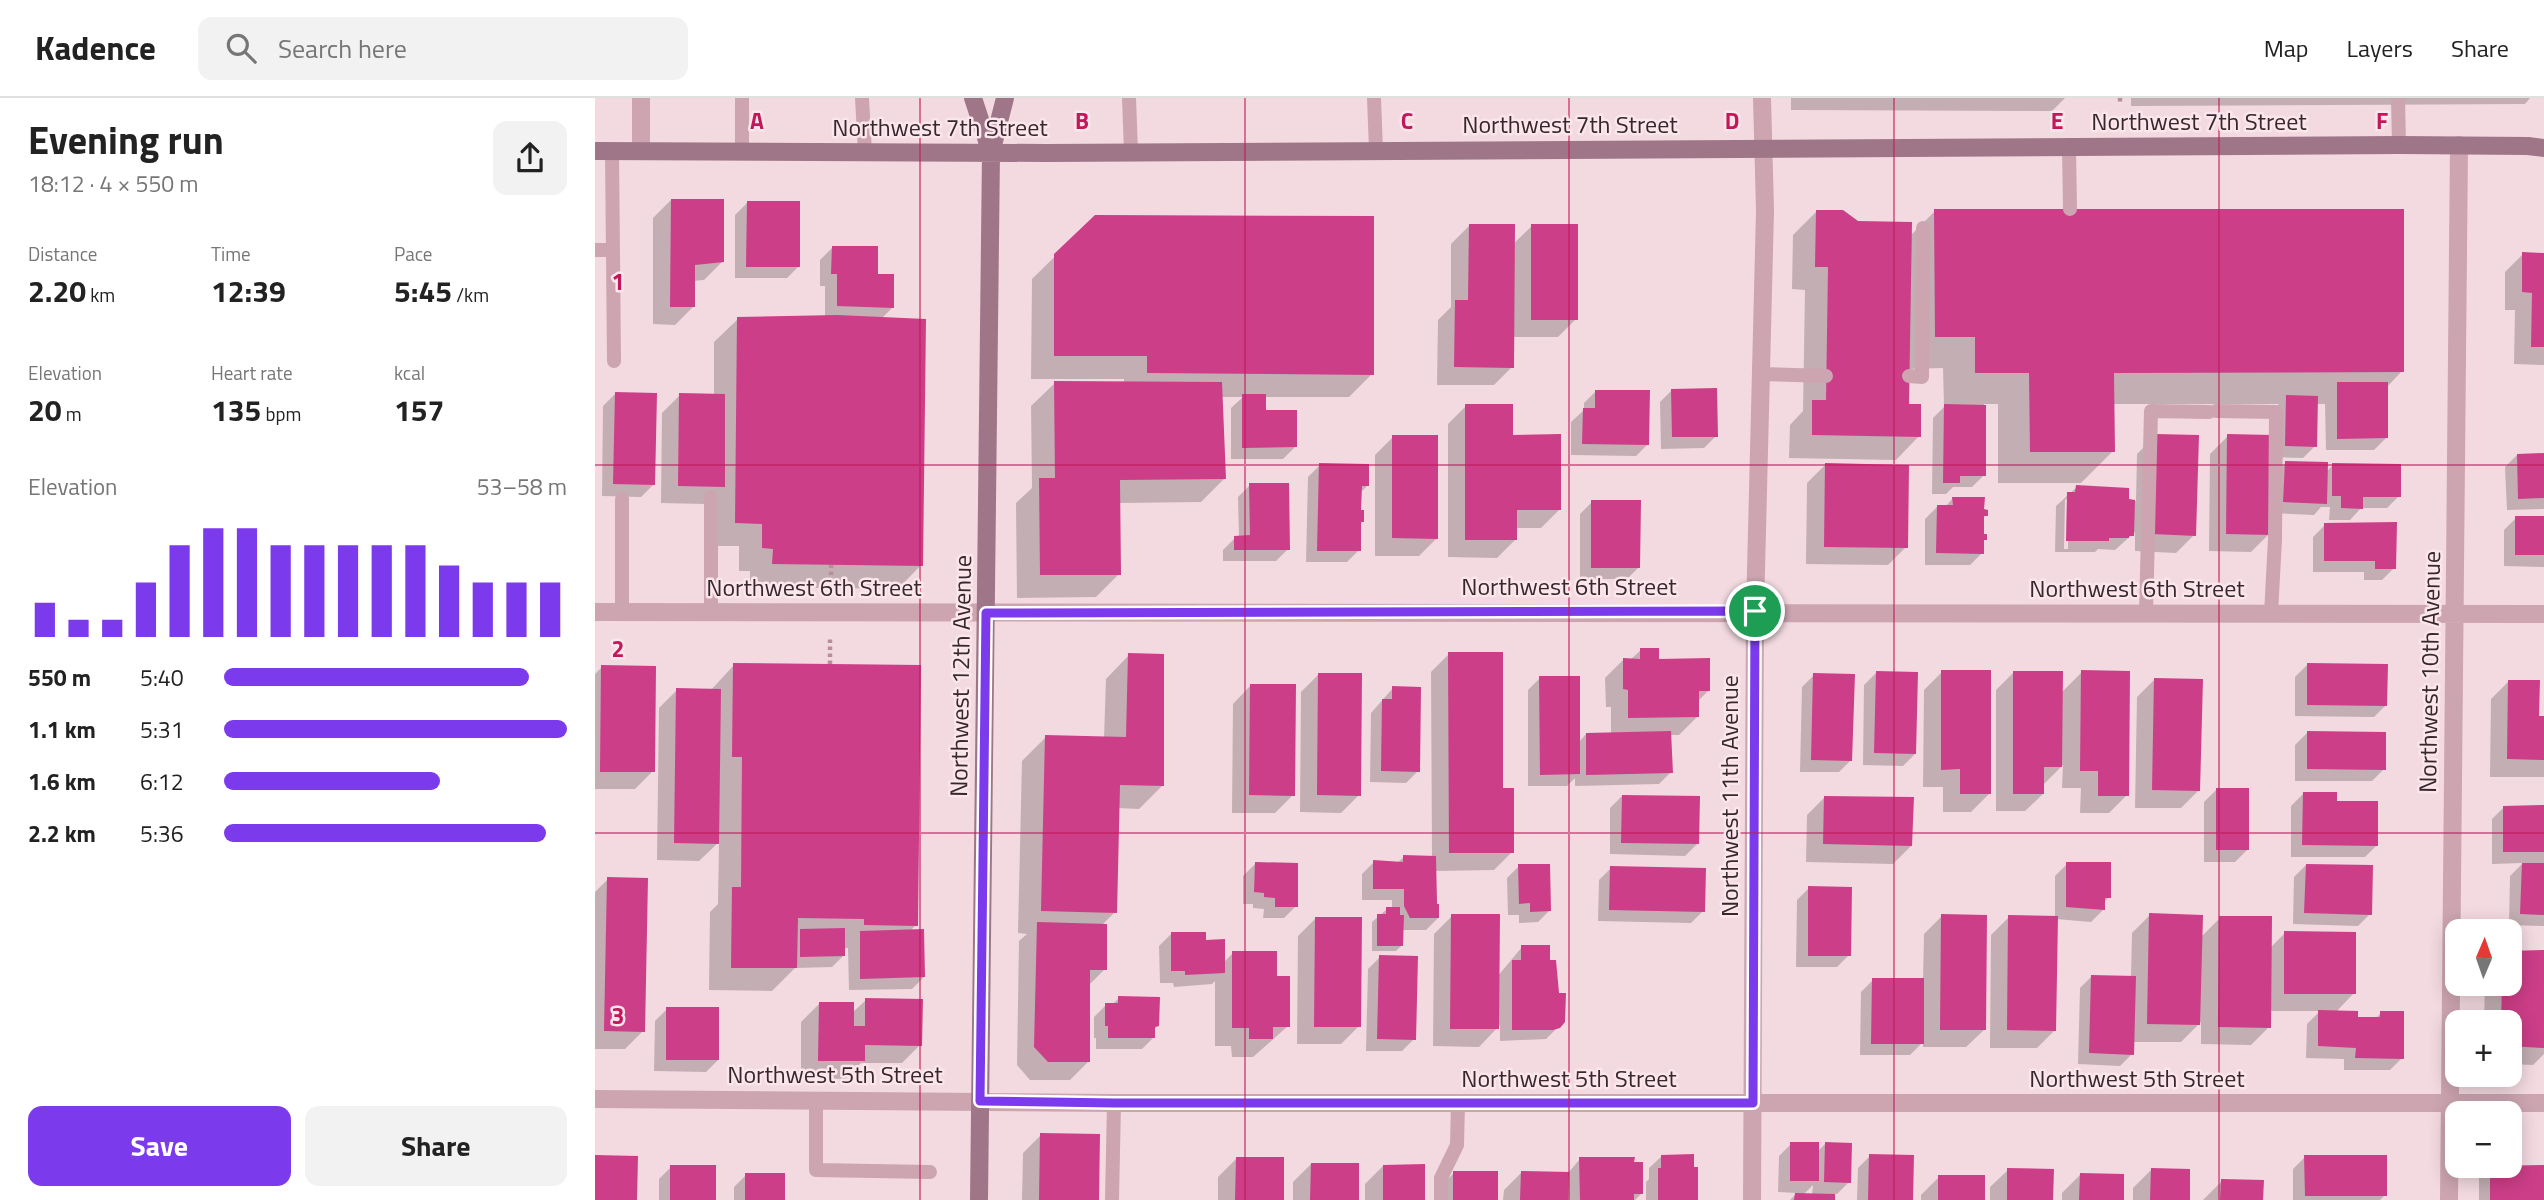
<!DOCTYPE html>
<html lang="en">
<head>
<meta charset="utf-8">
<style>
	body { margin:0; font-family:"Titillium Web",sans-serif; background:#f2f2f2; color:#222; height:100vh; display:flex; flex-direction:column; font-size:26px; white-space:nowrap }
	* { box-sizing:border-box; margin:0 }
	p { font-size:23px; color:#767676 }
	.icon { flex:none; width:38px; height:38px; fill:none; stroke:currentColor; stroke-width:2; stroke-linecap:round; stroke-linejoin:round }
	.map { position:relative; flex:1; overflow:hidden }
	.sheet { display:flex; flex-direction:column; background:#fff; width:595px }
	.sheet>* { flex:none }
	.needle { width:46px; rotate:2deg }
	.tools { position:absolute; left:1850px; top:821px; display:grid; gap:14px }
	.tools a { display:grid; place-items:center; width:77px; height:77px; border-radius:14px; background:#fff; box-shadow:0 4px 18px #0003; font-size:35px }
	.pin { position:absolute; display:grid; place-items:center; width:60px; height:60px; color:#fff; margin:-30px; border:4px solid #fff; border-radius:50%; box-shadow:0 2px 7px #0007 }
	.round { display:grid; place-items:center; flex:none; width:74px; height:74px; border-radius:14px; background:#f2f2f2 }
	.headline { display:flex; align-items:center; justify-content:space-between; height:119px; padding:0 28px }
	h1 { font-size:38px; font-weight:700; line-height:52px }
	.metrics { display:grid; grid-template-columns:repeat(3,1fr); gap:10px; height:119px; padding:7px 28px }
	.metrics div { display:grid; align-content:center }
	.metrics b { font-size:30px; font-weight:700 }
	.metrics small { font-size:19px; font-weight:400 }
	.metrics p { font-size:19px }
	.chart { height:196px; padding:14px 28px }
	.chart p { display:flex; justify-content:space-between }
	.chart svg { width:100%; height:126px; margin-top:7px; stroke:#7c3aed; stroke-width:6 }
	.primary-button { display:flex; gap:14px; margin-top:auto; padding:14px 28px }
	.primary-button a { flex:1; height:80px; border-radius:14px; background:#7c3aed; color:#fff; font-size:28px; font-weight:700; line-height:80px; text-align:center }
	.primary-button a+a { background:#f2f2f2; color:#222 }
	ul { padding:0 28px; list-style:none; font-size:23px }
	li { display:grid; grid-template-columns:112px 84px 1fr; align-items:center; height:52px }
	li i { height:18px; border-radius:9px; background:#7c3aed }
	header { display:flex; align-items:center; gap:42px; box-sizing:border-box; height:98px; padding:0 35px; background:#fff; border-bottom:2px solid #e0e0e0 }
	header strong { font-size:33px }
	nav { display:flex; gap:38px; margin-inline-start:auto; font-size:24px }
	.search { width:490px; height:63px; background:#f2f2f2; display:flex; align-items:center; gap:18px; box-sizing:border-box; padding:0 24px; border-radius:14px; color:#767676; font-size:26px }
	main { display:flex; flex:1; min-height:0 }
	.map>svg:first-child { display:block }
	.shadow { fill:#0003; fill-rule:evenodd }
	.building { fill:#cc3e88 }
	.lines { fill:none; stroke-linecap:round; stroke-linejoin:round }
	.path { stroke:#b78f9c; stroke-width:4.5; stroke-dasharray:3.5 3.5; stroke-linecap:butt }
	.lane { stroke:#cca5b1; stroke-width:14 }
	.street { stroke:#cca5b1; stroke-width:18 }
	.secondary { stroke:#9f7687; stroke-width:18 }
	.route-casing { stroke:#fff; stroke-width:14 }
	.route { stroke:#7c3aed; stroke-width:9 }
	.grid { fill:none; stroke:#c2185b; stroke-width:2; stroke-opacity:0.55 }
	.labels { text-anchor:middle; stroke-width:5; stroke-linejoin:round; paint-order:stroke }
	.street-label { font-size:24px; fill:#37272e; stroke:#fae6eb }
	.grid-label { font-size:23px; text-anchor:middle; font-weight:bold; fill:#c2185b; stroke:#fae6eb; stroke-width:5; stroke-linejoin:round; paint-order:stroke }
</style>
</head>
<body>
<header>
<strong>Kadence</strong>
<div class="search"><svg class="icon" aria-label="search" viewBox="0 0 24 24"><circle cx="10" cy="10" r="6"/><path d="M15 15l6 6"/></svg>Search here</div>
<nav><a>Map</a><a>Layers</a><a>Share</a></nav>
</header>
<main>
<section class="sheet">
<div class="headline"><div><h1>Evening run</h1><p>18:12 · 4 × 550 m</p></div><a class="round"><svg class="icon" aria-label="share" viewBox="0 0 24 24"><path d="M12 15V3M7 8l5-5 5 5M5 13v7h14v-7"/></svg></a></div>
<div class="metrics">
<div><p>Distance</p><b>2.20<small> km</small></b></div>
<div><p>Time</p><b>12:39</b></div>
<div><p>Pace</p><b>5:45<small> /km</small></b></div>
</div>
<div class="metrics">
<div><p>Elevation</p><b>20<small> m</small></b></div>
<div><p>Heart rate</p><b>135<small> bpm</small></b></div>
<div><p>kcal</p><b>157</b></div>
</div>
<div class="chart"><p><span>Elevation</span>53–58 m</p>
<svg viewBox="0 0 160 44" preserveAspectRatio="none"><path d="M5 44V32M15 44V38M25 44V38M35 44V25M45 44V12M55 44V6M65 44V6M75 44V12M85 44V12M95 44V12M105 44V12M115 44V12M125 44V19M135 44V25M145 44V25M155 44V25"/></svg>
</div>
<ul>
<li><b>550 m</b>5:40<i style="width:89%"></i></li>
<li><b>1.1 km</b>5:31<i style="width:100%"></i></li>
<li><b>1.6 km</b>6:12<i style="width:63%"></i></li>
<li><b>2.2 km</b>5:36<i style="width:94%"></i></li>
</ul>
<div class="primary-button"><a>Save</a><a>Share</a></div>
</section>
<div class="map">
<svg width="1949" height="1102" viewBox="0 0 1949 1102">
	<rect width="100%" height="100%" fill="#f3dae0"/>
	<!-- shadow -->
	<path class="shadow" d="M1196,0h274l-13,13 -261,-1z
		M1536,0h399l-5,6 -394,2z
		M76,102l51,62 -18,18 -11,1v26l-18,18 -22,-1v-106z
		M152,105l52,63 -12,12h-52v-63z
		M1340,113l467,160 -16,17v50l-12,12h-48l-1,-46h-9l-1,42 -12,12 -33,-1v22l16,-16 40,9 7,-7 66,31 -12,12h-26l-11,12h-21l1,-13h-9l-7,8 -45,-2v21l-18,18 -42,-1 1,-97 18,-18 46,1v-28l5,-5h-166v47l-32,32h-83v-79h-14v71l-12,12h-19l-7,7h-14l1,-76 11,-11 -1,-39 -35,1v36l11,31 -23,24 -107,-2 1,-33 13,-14 2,-121 -13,-1 1,-54 23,-23 94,24z
		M501,118l276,158 -23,23h-85v15l31,35 -12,12h-52v-51l12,-11h-22l3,82 -23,23 -82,1v71l-23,23 -79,1 -1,-95 16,-15 -1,-82 24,-23h69v-4h-93l1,-100z
		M874,128l44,18 19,-18 44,93 -18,18h-45l-1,30 -18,18h-57l1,-65 13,-13v-63z
		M237,150l44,28 16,32 -11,11 40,246 -23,24 -148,-2v-16h-11v-25h-27l-7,-42 -44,-1 1,-90 18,-18h34v-53l24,-23 87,-2v-31h-5v-26z
		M1928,156h21v111l-30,-1 1,-54h-10v-38z
		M1077,292l44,46 -12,12 -43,1 -1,-47z
		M1001,293l52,53 -12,12 -65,-1v-33l13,-12v-7z
		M20,296l38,91 -12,12 -39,-1 1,-90z
		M871,308l45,31 48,73 -18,18h-26v12l-18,18 -49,-1v-133z
		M1560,338l39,99 -18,18 -41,-2v-19l-20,18 -17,-1 -3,3h-40l1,-46 21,-19 50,14h9l1,-47zM1474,398l-1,53h-4l1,-49z
		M798,339l44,101 -18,18h-44v-101z
		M1922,357h27v54l-37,1 -2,-43z
		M725,367l47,21 -7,7v19l2,10 -2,2 -1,26 -12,12h-41l2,-85z
		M1230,367l81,82 -18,18 -82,-1 1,-81z
		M655,387l38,64 -12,12h-53v-11l12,-12h4l-1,-41z
		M1358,400l29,13 4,4 -4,4v16l3,4 -3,4v10l-12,12h-45v-46l12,-12h8z
		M997,404l47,65 -12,12h-47v-65z
		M1921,420h28v49l-40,-1v-36z
		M1730,427l69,43 -12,12h-18v-8h-51v-35z
		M1046,552l68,40 -12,12v15l-18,18h-9l1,37 -12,12 -84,2v-8l-8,8h-39v-96l12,-12 39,64 7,-8h25v-27h-5l-1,-29 18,-18h7z
		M854,556l52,136 11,62 -18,18 -59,1 3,47 -12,12h-24v15l-6,6h-24v-29l15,-13h5v-9h-30v-26l12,-12 23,1 7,-6h28l-1,-185z
		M534,557l33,131 -23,23 -22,-1 -2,104 -14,14 4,43 -17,17v76l-18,18h-40l-13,-15 2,-124 8,-7 -9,-1 4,-172 24,-24 58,2 2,-60z
		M139,567l182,260 -6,6 14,46 -12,12 -63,1 -1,-42h-5l1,7 -12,12 -37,1 -23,23 -63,-1 1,-78 8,-8 1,-62 -20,19 -42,-1 2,-152 18,-18h34z
		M1712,567l79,40 -12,12 -79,-1v-39z
		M7,569l51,104 -18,18h-40v-115z
		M1347,574l47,122 -18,18h-28v-25h-20l1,-97z
		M1419,574l47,21 21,-21 45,123 -18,18h-29l1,-25h-19l1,-23 -20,20v9l-18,17h-29v-121z
		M1281,575l39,81 -12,12 -40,-1 1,-80z
		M724,576l40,121 -18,18 -41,-1 1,-120z
		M1219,577l37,85 -12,12h-39l2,-85z
		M1560,581l44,111 -18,18h-46l2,-111z
		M1914,583l28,37h7v59h-54l1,-78z
		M655,588l43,109 -18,18h-43l1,-109z
		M798,590l25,83 -12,12 -36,-1 1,-69z
		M1712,635l77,36 -12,12h-77v-36z
		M1621,692l31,60 -12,12h-31v-60z
		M1708,696l32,9 42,42 -12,12h-74v-51z
		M1027,698l75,48 -12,12 -75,-2v-46z
		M1230,699l86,49 -18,18 -87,-2 1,-47z
		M1909,709h40v119l-35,-1 1,-49 13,-13 -31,1v-45z
		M660,766l41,42 -12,12h-21l1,-9 -11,-1v-4h-10v-28z
		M1472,766l42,33 -6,6v7l-12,12 -35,-3 -1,111 -18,18h-47l1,-113 18,-18h46v-41z
		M1711,767l64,49 -12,12 -65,-2 1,-47z
		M924,768l31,44 -12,12 -19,1v-8h-11l-1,-37z
		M1016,770l92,43 -12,12 -93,-2 1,-41z
		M13,781l35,152 -18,18h-30v-157z
		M1214,790l40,67 -12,12h-41l1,-67z
		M1555,817l51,22 19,-19 50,30 15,-15 69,60 -19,20 21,6h19l6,-6 21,45 -12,12h-46v-11l-38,-1 1,-34 13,-13h-51v16l-18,18 -50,-1v-22l-20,20h-49v12l-12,12 -42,-2 2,-76 12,-12 39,1 1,-44z
		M857,818l45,61 25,-30 37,79 -13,13 -46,2v-16l-21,22 -46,-1 1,-112z
		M1347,818l42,114 -18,17h-43v-5l-13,13h-50l1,-63 12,-12h50l1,-46z
		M721,820l43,108 -18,18h-44l1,-108z
		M576,836l33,7 20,21 9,-9 42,25 13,48 -35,31h-21l-1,-11h-16v-65l-3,3 -38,3 -1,-4h-13l-1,-37z
		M1949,853v103l-11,11 -24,-1v-42h-25l1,-38h24z
		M785,859l34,82 -12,12h-36l2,-82z
		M524,900l39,27 -4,5v7l-12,12h-46v-11h-2v-21l12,-12h6z
		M271,902l54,45 -18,18h-41l-16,16 -44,-1v-56l18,-18 33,9z
		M72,911l51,51 -12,12 -52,-1 1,-50z
		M446,1037l56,65h-75l1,-47z
		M1231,1045l23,39 -12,12h-4v6h-43l7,-7 -19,-1 1,-36 12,-12 26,8zM1218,1087l-1,10h-9z
		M1067,1058l35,44h-51v-18l3,-3v-11z
		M1275,1058l41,44h-54l1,-32z
		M1710,1059l80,38 -5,5h-87v-31z
		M641,1061l46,41h-64v-23z
		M985,1061l62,34 -7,7h-132l1,-10 18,-18 46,1z
		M716,1066l46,36h-64v-18z
		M788,1068l40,34h-58v-16z
		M1896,1068l53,1v33h-65v-22z
		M76,1069l43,33h-55v-21z
		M1413,1072l44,30h-62v-13z
		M1556,1072l38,30h-56v-12z
		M859,1075l42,27h-60v-9z
		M151,1077l37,25h-49v-13z
		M1485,1077l42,25h-60v-7z
		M1344,1079l44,23h-62v-5z
		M1627,1083l40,19h-59z"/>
	<!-- building -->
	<path class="building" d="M76,101h53v63l-29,3v42h-25z
		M152,103h53v66h-54z
		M1339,111h470v163l-290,1 1,79h-85l-1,-79h-54v-36h-40z
		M1221,112h27l15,11 54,1 -3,182h12v33l-109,-2v-35h14l2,-133h-13z
		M500,117l279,1v159l-227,-2v-17h-93v-102z
		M874,126h46l-1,144 -60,-1 1,-67h13z
		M936,126h47v96h-47z
		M237,148h46v28h16v34l-57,-2v-32h-6z
		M1927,154l22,1v94h-13l1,-54 -10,-1z
		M242,217l89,4 -3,247 -151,-2 1,-15 -11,-1v-24l-27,-1 2,-206z
		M459,283l168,1 4,97 -106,1 1,95h-81l-1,-97h16z
		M1742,284h51v56l-51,1z
		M1122,290l1,49h-46l-1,-48z
		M1000,292h55l-1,55 -67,-1 1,-36h12z
		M20,294l42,1 -2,92 -42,-1z
		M84,295l46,1v93l-47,-1z
		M647,296h24v16h31v37l-55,1z
		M1691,297l32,1 -1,51 -32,-1z
		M870,306h48v31l48,-1v76h-44v30h-52z
		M1349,306l42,1v71h-26v7h-17z
		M1560,336l44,1 -3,101 -44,-2z
		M1632,336l45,1 -1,100 -45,-1z
		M797,337h46v104l-46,-1z
		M1949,355v45l-26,1 -1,-45z
		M1690,363l43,1 -1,42 -44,-2z
		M724,365l50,1v22h-7l-1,24h3v12h-3v29h-44z
		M1230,365l84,2 -1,83 -84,-1z
		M1737,365l69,1v33h-38v12l-22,-1v-12h-9z
		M654,385h40l1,67h-56v-14l16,-1z
		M1481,387l53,3v11l6,1 -1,36h-5v2h-20v3h-43l1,-49h8z
		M1357,399h33l-1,12 4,1v6h-4v18h3v6h-3v14l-48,-1 1,-48h16z
		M996,402h50l-1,68h-49z
		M1920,418h29v39h-29z
		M1802,424l-1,47h-21v-8h-51v-38z
		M1045,550h19v11l51,-1v33h-11v26l-71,1v-28l-5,-1v-31l17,1z
		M853,554h55v136h11v65h-65z
		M533,555l36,1v132l-44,-1 -3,128 -76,-2 4,-176 81,2z
		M138,565l188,2 -3,261 -54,-1v-6l-66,-1 -1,50h-66l1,-81h9l1,-130h-10z
		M1712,565l81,1 -1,42 -80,-1z
		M6,567l55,1 -1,106h-55z
		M1346,572h50v124h-31v-25l-19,1z
		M1486,572l49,1 -1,125h-31v-25h-18z
		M1281,573l42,1 -2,82 -42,-1z
		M1418,573h50l-1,96h-18v27h-31z
		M723,575h44l-1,123 -44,-1z
		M1218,575l42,1 -3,87 -41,-1z
		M944,578h41v98l-40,1z
		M1559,580l49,1 -3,112 -48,-1z
		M1913,582h32l-1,36h5v44l-37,-1z
		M655,586h46l-1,112 -46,-1z
		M797,588l29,1 -1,85 -39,-1 1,-72h10z
		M81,590l45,1 -2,155 -45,-1z
		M1076,633l2,42 -87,2v-42z
		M1712,633l79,1v38l-79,-1z
		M1621,690h33v62h-33z
		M1708,694h34v9h41v45l-76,-1z
		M1027,697l78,1 -1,48 -78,-1z
		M1229,698l90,1 -2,49 -89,-2z
		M1949,707v47h-41v-46z
		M808,757l33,1 1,48h2v14h-29l-6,-12v-17h-31v-29l30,2z
		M660,764l43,1v44h-23v-9l-11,-1v-4l-10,-1z
		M1471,764h45v36h-6v12l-39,-3z
		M1927,765h22v52l-24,-1z
		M923,766h32l1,47 -21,1v-9l-11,1z
		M1711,766l67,1 -1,50 -68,-2z
		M1015,768l96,2 -1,44 -96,-2z
		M12,779l41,1 -3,154 -41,-1z
		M1213,788l44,1 -1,69h-43z
		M791,809h14v8h4l-1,31h-26v-32h9z
		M1554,815l54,2 -3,110 -53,-1z
		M856,816h49l-1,115h-49z
		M1346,816l46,1 -1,115h-46z
		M1413,817l50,1 -2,115 -49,-1z
		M1624,818h53l-1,112 -53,-1z
		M720,819h47l-1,110h-47z
		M442,824l70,2v46h-17v92h-42l-14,-15z
		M250,830v28l-45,1v-28z
		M329,831l1,48 -65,2v-48z
		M1689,833l72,1v62h-72z
		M576,834h35v8l19,-1v34l-40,2v-4h-14z
		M926,847h29v15h6l3,33h7l-1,29 -5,6 -7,2h-41v-70h9z
		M1949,852v98l-35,-2v-24h-8l1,-38h7v-33z
		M637,853h45v25h13v51h-17v12h-24v-11h-17z
		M784,857l39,1 -2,84 -39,-1z
		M1496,877l45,1 -2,79 -45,-2z
		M1277,880h52v66h-53z
		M523,898l42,1 -1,29 -4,1v11h-47v-12h-3v-23h13z
		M270,900l58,1 -1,47 -57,-1v16h-47l1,-59h35v24h11z
		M71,909h53v53h-53z
		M1723,912l40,1v6h22v-6h24v48l-49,-1 1,-10 -38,-2z
		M445,1035l60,1 -1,66h-60z
		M1195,1044h29v39h-29z
		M1230,1044l27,1 -1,40 -27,-1z
		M1099,1056v13h4v33h-40v-32h3v-13z
		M1274,1056l45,1 -1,45h-45z
		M0,1057l43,1 -1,44h-42z
		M1709,1057h83v41h-82z
		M641,1059h48v43h-49z
		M984,1059h56l-1,5h9v32h-9v6h-54z
		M716,1065h48v37h-49z
		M830,1066v36h-42v-35z
		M75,1067h46v35h-46z
		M1949,1067v35h-54v-34z
		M1412,1070l47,1 -1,31h-46z
		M1556,1070l39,1v31h-40z
		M858,1073h45v29h-45z
		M926,1073l48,1 -1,28h-48z
		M150,1075h40v27h-40z
		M1485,1075l44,1v26h-45z
		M1343,1077h47v25h-47z
		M1626,1081l43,1 -1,20h-43z
		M1200,1095l40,1v6h-41z"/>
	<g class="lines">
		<!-- path -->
		<path class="path" d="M1525,0v7
			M236,491v-24
			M235,566v-28"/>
		<!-- lane -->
		<path class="lane" d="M267,0l3,54
			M534,0l2,54
			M779,0l2,52
			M1803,0l1,47
			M1474,49l1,62
			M17,53l2,210
			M147,54v-54
			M0,152h18
			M1165,276l66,2
			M1314,278l13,1 1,-149
			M1621,313l60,1 -1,127 -4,75
			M116,399v115
			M27,401v113
			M1551,516l5,-203 58,1
			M221,1001v71l114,2
			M517,1102l2,-97
			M846,1102v-22l16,-33 1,-42"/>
		<!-- street -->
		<path class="street" d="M46,53v-53
			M0,514l1949,2
			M0,1001l519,4h1430
			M1157,1102l3,-589 10,-401 -3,-112
			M1854,1102l10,-1055"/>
		<!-- secondary -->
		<path class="secondary" d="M378,0l18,55
			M0,53l451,2 1353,-8 129,1 16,2
			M384,1102l12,-1047 14,-55"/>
	</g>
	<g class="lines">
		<defs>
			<path id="route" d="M1160,513l-2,492h-639l-134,-2 6,-488z"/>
		</defs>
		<!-- route casing -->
		<use href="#route" class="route-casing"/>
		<!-- route -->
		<use href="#route" class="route"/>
	</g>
	<!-- grid -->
	<path class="grid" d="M325,0v1102M650,0v1102M974,0v1102M1299,0v1102M1624,0v1102M0,367h1949M0,735h1949"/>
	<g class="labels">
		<!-- street labels -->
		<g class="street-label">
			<text x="1604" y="32">Northwest 7th Street</text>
			<text x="975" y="35">Northwest 7th Street</text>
			<text x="345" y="38">Northwest 7th Street</text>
			<text x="974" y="497">Northwest 6th Street</text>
			<text x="219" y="498">Northwest 6th Street</text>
			<text x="1542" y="499">Northwest 6th Street</text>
			<text transform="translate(1835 574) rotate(-89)" y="8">Northwest 10th Avenue</text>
			<text transform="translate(366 578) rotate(-89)" y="8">Northwest 12th Avenue</text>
			<text transform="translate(1135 698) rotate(-90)" y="8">Northwest 11th Avenue</text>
			<text x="240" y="985">Northwest 5th Street</text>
			<text x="974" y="989">Northwest 5th Street</text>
			<text x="1542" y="989">Northwest 5th Street</text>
		</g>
	</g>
	<g class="grid-label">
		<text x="162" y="31">A</text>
		<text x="487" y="31">B</text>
		<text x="812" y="31">C</text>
		<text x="1137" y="31">D</text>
		<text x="1462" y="31">E</text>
		<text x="1787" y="31">F</text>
		<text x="23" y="192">1</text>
		<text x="23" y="559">2</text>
		<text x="23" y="926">3</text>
	</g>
</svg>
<div class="tools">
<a><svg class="needle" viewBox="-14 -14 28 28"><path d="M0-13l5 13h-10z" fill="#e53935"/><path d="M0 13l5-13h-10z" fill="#767676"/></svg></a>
<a>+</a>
<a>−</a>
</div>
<div class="pin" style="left:1160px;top:513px;background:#1e9e55"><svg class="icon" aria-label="arrive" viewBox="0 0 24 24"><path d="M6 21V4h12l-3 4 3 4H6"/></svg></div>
</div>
</main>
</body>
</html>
